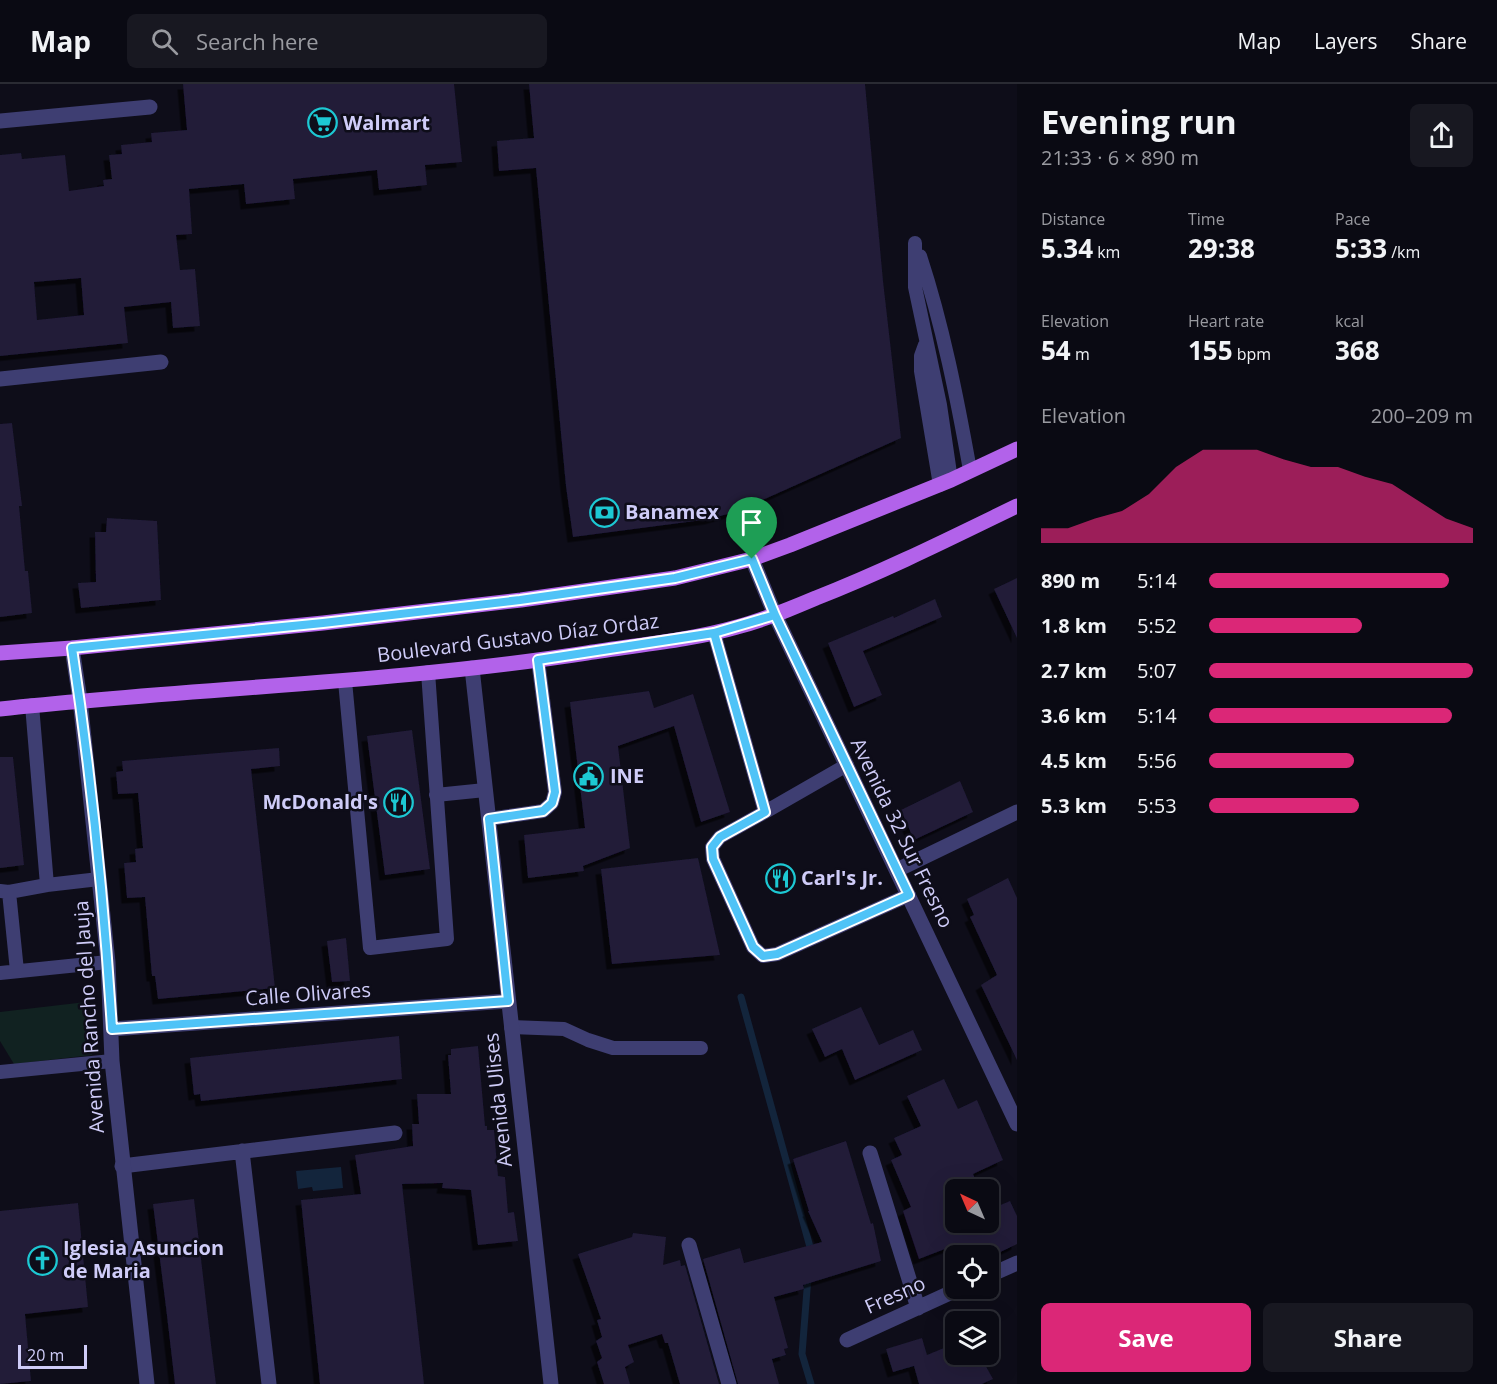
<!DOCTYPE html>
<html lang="en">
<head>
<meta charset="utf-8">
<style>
	body { margin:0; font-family:"Open Sans",sans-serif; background:#181821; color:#f1f3f6; height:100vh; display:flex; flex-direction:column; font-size:22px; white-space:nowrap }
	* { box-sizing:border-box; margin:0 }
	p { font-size:20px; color:#999aa0 }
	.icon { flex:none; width:33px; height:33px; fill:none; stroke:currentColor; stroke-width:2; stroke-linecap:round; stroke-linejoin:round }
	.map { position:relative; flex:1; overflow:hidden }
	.details { display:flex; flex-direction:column; background:#0a0a13; width:480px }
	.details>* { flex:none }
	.needle { width:39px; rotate:316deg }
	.tools { position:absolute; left:945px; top:1095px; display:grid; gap:12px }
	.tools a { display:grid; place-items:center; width:54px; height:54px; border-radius:9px; background:#0a0a13; box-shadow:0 6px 24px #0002,0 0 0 2px #2a2b33; font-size:30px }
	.scale { position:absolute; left:18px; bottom:15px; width:69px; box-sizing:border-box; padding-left:6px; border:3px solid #cfccf8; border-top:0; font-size:16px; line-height:21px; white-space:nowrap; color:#cfccf8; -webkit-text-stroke:4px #0e0d19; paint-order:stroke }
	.pin { position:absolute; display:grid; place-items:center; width:51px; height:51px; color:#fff; margin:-62px -26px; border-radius:50% 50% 50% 0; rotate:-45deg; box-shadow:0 0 6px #0007 }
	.pin .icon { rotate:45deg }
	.round { display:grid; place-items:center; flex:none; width:63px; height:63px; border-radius:9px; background:#181821 }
	.head { display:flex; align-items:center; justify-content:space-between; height:102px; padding:0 24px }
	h1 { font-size:33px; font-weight:700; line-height:45px }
	.metrics { display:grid; grid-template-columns:repeat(3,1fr); gap:9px; height:102px; padding:6px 24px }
	.metrics div { display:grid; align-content:center }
	.metrics b { font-size:26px; font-weight:700 }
	.metrics small { font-size:16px; font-weight:400 }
	.metrics p { font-size:16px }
	.chart { height:168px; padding:12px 24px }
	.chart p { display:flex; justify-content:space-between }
	.chart svg { width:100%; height:108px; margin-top:6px; fill:#db2777; opacity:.7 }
	.action { display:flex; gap:12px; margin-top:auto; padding:12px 24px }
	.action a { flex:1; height:69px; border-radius:9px; background:#db2777; color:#fff; font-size:24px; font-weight:700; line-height:69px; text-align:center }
	.action a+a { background:#181821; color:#f1f3f6 }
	ul { padding:0 24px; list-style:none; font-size:20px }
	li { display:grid; grid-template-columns:96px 72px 1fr; align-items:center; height:45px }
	li i { height:15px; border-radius:8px; background:#db2777 }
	header { display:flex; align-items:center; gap:36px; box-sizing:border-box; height:84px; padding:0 30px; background:#0a0a13; border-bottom:2px solid #2a2b33 }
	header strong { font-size:28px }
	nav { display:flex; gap:33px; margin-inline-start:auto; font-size:21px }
	.search { width:420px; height:54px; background:#181821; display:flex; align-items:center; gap:15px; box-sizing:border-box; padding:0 21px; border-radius:9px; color:#999aa0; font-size:22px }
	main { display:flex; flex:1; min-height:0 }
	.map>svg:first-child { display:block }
	.green { fill:#112221 }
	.water { fill:#13253c }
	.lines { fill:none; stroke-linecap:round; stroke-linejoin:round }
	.stream { stroke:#13253c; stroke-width:7 }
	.building { fill:#201b38; fill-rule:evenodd; filter:url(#shadow) }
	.service { stroke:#3e3e72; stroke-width:14 }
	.minor { stroke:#3e3e72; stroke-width:15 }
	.tertiary { stroke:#3e3e72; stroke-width:15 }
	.primary { stroke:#b262ea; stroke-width:15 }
	.route-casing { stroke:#fff; stroke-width:12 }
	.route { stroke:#4fc3f7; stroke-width:8 }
	.labels { text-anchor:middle; stroke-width:5; stroke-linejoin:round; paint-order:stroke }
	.poi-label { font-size:20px; font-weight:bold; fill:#cfccf8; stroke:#0e0d19; text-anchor:start }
	.street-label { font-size:20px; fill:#cfccf8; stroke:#0e0d19 }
</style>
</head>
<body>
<header>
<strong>Map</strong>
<div class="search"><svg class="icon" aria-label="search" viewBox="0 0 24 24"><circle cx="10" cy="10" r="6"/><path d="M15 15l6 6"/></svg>Search here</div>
<nav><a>Map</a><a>Layers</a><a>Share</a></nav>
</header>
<main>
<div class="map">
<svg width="1017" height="1300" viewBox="0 0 1017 1300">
	<defs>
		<filter id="shadow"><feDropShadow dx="-5.5" dy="5.5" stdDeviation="0" flood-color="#0009"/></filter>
	</defs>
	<rect width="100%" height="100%" fill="#0e0d19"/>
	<!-- green -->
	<path class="green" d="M86,918l6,53 -78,9 -14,-23v-29z"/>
	<!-- water -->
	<path class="water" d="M341,1083l2,21 -30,3 -1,-4 -14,2 -2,-18z"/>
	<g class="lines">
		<!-- stream -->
		<path class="stream" d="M741,913l69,250 -1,7
			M808,1193l-6,77 9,30"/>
	</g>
	<!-- building -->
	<path class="building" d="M183,0h271l8,78 -37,3 2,20 -48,5 -2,-20 -84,9 2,20 -49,5 -2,-20 -55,5 3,45 -16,1 4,35 15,-1 5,57 -27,2 -2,-26 -47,5 4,36 -128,13v-201l21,-2 1,6 43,-4 4,36 35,-5 -1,-6 9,-1 -3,-24 13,-1 -1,-9 31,-3 -1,-9 36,-3zM81,194l3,37 -47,5 -3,-38z
		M529,0h336l18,197 18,157 -163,73 -28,8 -137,18 -7,-51 -30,-318 -37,3 -2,-30 37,-3z
		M12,339l10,83h-3l6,65h3l4,42 -32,4v-193z
		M107,434l50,3 4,79 -80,8 -3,-25 18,-1 -1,-50h11z
		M1017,494v60l-23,-49z
		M935,515l7,18 -79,34 19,44 -28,12 -26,-64 65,-27 1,2z
		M649,607l5,17 39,-14 37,118 -29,10 -27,-96 -56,20 12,102 -47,18 1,5 -56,7 -4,-43 61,-7 -15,-126z
		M412,646l18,139 -45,6 -18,-139z
		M279,664l1,18 -29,3 24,219 -117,11 -3,-23h-3l-7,-79 -18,1 -3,-35 12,-1 -1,-13 8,-1 -5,-55 -20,1 -2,-22 7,-1 -1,-10z
		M0,673h13l11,108 -24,3z
		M960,697l13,31 -59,28 -13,-30z
		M698,774l22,97 -108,9 -11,-95z
		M1008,794l9,20v162l-36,-75 16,-10 -27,-58 4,-2 -7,-16z
		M346,854l4,43 -18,1 -5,-41z
		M861,923l18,38 34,-15 9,20 -67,30 -13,-31 -17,8 -13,-28z
		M399,952l3,43 -201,22 -1,-7 -6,1 -4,-37z
		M478,962l7,80h2v4h7l4,46 7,1 3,36 6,-1 4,29 -40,4 -7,-55 -29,-2 1,-5 -41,1 22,200h-104l-19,-184 60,-6 -6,-39 58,-9 -1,-22h7l-2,-30h34l-3,-39h3v-6z
		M944,995l14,30 19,-9 26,60 -30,14 7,16h-24v32h32v-14l1,2 21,-9 7,15v28l-29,14v-2h-32v4l-6,-13 -31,12 -16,-48 8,-4 -20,-47 11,-5 -8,-17 27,-12 -14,-30z
		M846,1057l25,83 2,-1 8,38 -78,24 1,4 -30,8 14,51 -4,1 2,6 -14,4 7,25h-41l-35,-125 37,-11 4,15 78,-21 -14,-31h1l-16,-52z
		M194,1115l18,154 4,31h-41l-9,-77 -13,-103z
		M78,1119l10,104 -63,7 6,67 -31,3v-173z
		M633,1149l33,4 -3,28 17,-5 1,6 4,-1 34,119h-39l-12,-41h-3l-3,-9 -34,11 6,17 -9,5 5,17h-26l-7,-22 5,-4 -6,-17 6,-4 -5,-17 4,-1 -23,-65 54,-17z
		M922,1254l5,17 29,-12v11h23l14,25 -11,5h-63l-5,-18 -21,6 -7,-23z"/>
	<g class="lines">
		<!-- service -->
		<path class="service" d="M915,159v44l25,118 11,75
			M920,172c23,70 37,142 50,214
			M925,261l-4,11v15l19,114
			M714,549l51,179 82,-47
			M345,597l25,267 77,-9 -19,-267
			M436,711l49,-5
			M765,728l-45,25 -8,10 1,12 40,88 10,9 14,-2 132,-59
			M489,735l54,-8 9,-8 3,-11 -17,-132
			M47,801l52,-6
			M0,807l9,1 38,-7 -15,-180
			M9,808l8,79
			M0,889l108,-11
			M511,943l53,2 24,11 25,8h88
			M0,988l112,-11"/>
		<!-- minor -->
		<path class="minor" d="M0,37l150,-14
			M0,295l161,-17
			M752,475l23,56 242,509
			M472,584l79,716
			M897,786l120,-58
			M112,945l396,-28
			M242,1067l27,233
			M870,1069l48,155
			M122,1082l273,-33
			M689,1161l40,139
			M988,1192l29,-13
			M847,1256l114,-52"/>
		<!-- tertiary -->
		<path class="tertiary" d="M72,564l8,52 28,262 4,99 35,323"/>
		<!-- primary -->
		<path class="primary" d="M0,569l72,-5 251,-25 198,-23 154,-22 77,-19 38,-14 161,-65 66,-31
			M0,625c195,-21 392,-26 587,-56 49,-8 101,-12 150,-26 27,-7 53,-18 79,-29 69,-27 135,-60 201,-92"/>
	</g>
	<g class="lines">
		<defs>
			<path id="route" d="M752,475l-77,19 -155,22 -197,23 -251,25c19,126 32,254 40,381l396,-28 -19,-182 54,-8 9,-8 3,-11 -17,-132 176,-27 61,-18 134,280 -132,59 -14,2 -10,-9 -40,-88 -1,-12 8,-10 45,-25 -51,-179 61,-18 -23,-56"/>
		</defs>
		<!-- route casing -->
		<use href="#route" class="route-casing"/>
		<!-- route -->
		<use href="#route" class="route"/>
	</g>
	<!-- icons -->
	<defs>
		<symbol id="supermarket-ring" viewBox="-11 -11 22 22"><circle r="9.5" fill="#0e0d19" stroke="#1dc8d3" stroke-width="1.5"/><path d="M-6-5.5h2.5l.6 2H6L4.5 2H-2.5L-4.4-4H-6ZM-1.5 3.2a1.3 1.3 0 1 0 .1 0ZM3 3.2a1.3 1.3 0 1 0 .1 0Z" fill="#1dc8d3"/></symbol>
		<symbol id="bank-ring" viewBox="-11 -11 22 22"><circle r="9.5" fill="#0e0d19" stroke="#1dc8d3" stroke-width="1.5"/><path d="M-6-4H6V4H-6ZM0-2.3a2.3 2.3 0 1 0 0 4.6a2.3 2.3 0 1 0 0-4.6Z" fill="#1dc8d3"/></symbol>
		<symbol id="civic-ring" viewBox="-11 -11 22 22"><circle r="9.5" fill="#0e0d19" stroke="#1dc8d3" stroke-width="1.5"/><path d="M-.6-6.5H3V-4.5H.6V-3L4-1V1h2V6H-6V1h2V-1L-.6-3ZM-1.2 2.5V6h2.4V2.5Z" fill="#1dc8d3"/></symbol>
		<symbol id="restaurant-ring" viewBox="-11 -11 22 22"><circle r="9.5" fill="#0e0d19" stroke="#1dc8d3" stroke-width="1.5"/><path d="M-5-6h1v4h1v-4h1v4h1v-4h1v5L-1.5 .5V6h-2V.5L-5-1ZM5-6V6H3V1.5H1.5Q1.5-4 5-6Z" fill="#1dc8d3"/></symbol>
		<symbol id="church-ring" viewBox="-11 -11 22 22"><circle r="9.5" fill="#0e0d19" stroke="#1dc8d3" stroke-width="1.5"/><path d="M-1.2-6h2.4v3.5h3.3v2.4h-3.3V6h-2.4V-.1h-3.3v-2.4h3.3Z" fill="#1dc8d3"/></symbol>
	</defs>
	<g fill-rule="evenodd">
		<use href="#supermarket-ring" x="306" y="22" width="33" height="33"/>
		<use href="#bank-ring" x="588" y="412" width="33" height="33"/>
		<use href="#civic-ring" x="572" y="676" width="33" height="33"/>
		<use href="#restaurant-ring" x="382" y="702" width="33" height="33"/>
		<use href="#restaurant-ring" x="764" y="778" width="33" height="33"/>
		<use href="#church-ring" x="26" y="1160" width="33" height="33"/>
	</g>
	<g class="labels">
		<!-- poi labels -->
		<g class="poi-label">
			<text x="343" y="46">Walmart</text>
			<text x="625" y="435">Banamex</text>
			<text x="610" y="699">INE</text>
			<text x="378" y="725" text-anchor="end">McDonald's</text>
			<text x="801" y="801">Carl's Jr.</text>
			<text x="63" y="1171">Iglesia Asuncion<tspan x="63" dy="23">de Maria</tspan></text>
		</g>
		<!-- street labels -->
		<g class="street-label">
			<text transform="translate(518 554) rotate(-7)" y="7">Boulevard Gustavo Díaz Ordaz</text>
			<text transform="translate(902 749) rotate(64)" y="7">Avenida 32 Sur Fresno</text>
			<text transform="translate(308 910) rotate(-4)" y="7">Calle Olivares</text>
			<text transform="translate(89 933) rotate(-94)" y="7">Avenida Rancho del Jauja</text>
			<text transform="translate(498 1016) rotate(-96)" y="7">Avenida Ulises</text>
			<text transform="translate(895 1211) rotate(-24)" y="7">Fresno</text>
		</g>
	</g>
</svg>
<div class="tools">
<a><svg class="needle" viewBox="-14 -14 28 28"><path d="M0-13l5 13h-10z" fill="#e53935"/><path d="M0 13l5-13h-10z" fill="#999aa0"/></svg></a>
<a><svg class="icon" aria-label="locate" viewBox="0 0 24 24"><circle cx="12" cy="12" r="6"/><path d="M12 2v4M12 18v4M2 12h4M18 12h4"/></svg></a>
<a><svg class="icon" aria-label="layers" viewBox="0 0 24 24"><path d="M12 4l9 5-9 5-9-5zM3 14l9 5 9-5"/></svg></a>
</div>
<div class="scale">20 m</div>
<div class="pin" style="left:752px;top:475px;background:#1e9e55"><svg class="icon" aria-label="arrive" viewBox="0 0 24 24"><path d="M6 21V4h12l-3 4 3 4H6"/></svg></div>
</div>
<section class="details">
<div class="head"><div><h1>Evening run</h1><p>21:33 · 6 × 890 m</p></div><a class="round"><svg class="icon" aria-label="share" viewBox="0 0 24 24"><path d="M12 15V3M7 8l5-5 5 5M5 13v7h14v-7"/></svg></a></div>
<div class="metrics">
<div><p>Distance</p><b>5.34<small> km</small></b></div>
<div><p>Time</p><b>29:38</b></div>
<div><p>Pace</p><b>5:33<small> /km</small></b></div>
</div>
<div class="metrics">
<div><p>Elevation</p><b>54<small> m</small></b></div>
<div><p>Heart rate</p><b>155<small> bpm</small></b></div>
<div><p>kcal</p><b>368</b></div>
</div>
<div class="chart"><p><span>Elevation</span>200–209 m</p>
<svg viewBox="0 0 160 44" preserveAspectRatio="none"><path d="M0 44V38L10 38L20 34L30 31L40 24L50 13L60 6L70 6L80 6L90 10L100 13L110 13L120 17L130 20L140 27L150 34L160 38V44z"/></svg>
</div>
<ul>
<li><b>890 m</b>5:14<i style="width:91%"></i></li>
<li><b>1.8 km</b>5:52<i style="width:58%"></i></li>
<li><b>2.7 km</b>5:07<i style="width:100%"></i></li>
<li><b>3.6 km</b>5:14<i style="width:92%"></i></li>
<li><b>4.5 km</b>5:56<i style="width:55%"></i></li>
<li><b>5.3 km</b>5:53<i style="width:57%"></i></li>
</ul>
<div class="action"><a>Save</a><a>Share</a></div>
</section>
</main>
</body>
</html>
